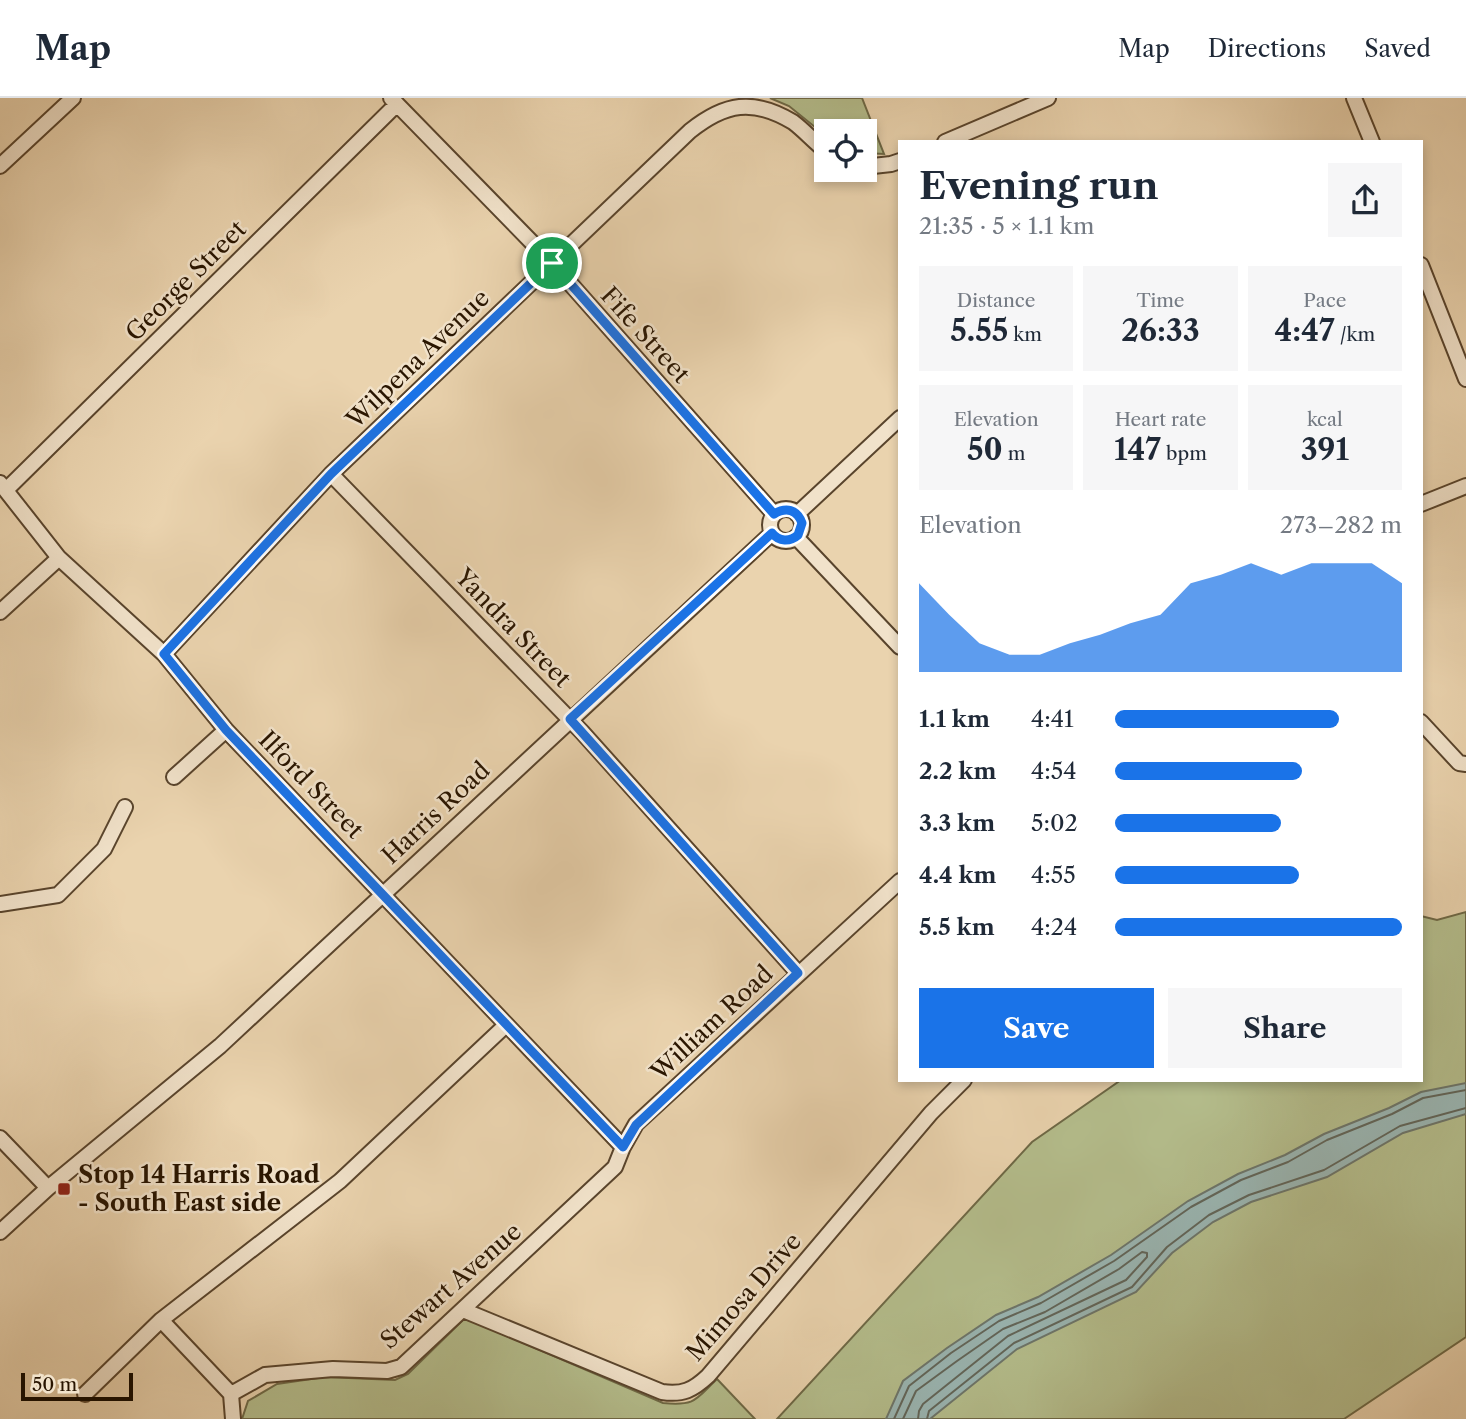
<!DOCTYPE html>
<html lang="en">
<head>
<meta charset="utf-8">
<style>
	body { margin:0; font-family:"Libre Caslon Text",serif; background:#f6f6f7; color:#1f2937; height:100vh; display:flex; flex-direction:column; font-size:26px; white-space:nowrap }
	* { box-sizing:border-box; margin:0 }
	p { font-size:23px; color:#747a83 }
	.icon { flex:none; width:38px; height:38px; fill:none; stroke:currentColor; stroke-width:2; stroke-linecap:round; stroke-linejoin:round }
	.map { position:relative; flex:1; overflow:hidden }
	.drawer { position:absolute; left:898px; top:42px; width:525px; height:942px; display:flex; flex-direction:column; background:#fff; border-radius:0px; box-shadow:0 4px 10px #0003 }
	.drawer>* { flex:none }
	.buttons { position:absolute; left:814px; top:21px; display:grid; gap:14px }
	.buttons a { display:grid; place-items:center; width:63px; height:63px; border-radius:0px; background:#fff; box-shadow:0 4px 10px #0003; font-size:35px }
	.scale { position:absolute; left:21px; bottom:18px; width:112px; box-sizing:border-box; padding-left:7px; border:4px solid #291500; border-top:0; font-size:19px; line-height:24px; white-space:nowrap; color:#291500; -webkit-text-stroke:5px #f1e2ca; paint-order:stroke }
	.pin { position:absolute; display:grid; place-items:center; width:60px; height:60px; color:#fff; margin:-30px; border:4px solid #fff; border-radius:50%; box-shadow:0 2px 7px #0007 }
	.round { display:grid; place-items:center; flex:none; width:74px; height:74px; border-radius:0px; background:#f6f6f7 }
	.summary { display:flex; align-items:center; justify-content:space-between; height:119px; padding:0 21px }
	h1 { font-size:38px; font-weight:700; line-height:52px }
	.figures { display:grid; grid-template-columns:repeat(3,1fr); gap:10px; height:119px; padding:7px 21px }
	.figures div { display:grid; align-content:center; border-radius:0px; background:#f6f6f7; text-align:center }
	.figures b { font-size:30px; font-weight:700 }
	.figures small { font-size:19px; font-weight:400 }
	.figures p { font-size:19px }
	.chart { height:196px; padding:14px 21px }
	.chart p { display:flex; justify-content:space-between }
	.chart svg { width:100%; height:126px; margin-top:7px; fill:#1a73e8; opacity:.7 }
	.primary-button { display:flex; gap:14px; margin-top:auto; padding:14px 21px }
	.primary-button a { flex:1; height:80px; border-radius:0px; background:#1a73e8; color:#fff; font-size:28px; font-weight:700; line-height:80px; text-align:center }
	.primary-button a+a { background:#f6f6f7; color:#1f2937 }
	ul { padding:0 21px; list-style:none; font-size:23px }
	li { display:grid; grid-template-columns:112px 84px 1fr; align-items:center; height:52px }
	li i { height:18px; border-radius:9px; background:#1a73e8 }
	header { display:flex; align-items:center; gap:42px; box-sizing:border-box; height:98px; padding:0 35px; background:#fff; border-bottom:2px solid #e0e1e3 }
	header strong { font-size:33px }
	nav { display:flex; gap:38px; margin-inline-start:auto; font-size:24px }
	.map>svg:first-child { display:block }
	.green { fill:#b4bd8c; stroke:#6e6946; stroke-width:2 }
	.water { fill:#9ab6b3; stroke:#6d766b; stroke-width:2 }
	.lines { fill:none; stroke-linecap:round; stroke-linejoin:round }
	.shore { stroke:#62665a; stroke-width:2 }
	.street-casing { stroke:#59442c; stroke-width:18 }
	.street { stroke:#f1e2ca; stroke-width:14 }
	.route-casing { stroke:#fff; stroke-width:14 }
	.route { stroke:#1a73e8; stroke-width:9 }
	.poi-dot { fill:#8f2418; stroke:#f1e2ca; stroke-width:2.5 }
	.labels { text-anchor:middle; stroke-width:5; stroke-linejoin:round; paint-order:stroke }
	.street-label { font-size:24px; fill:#291500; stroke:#f1e2ca }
	.poi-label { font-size:24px; font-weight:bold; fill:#291500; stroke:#f1e2ca; text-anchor:start }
</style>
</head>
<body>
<header>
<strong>Map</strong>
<nav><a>Map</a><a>Directions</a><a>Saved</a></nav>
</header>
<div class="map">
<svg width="1466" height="1321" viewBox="0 0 1466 1321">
	<rect width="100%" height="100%" fill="#ead3ae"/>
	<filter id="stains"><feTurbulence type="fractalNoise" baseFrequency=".00286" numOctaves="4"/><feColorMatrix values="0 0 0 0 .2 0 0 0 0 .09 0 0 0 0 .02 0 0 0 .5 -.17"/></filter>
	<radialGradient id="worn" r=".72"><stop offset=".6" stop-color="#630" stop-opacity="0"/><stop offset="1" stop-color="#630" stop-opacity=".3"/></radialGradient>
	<!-- green -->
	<path class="green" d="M770,0h92l22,56 -19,-1 -1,-22h-38v5l-37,-30z
		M1466,814v425l-122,82h-567l255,-277 89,-62h300v-164l16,4z
		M465,1220l198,85c33,3 32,-3 54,-24l38,40h-513l6,-18 29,-17 48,-7 70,3 13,-6z"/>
	<!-- water -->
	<path class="water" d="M1466,985v31l-63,19 -76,44 -76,25 -38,20 -41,31 -36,39 -119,57 -87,70h-44l17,-38 44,-33 49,-33 42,-18 73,-42 77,-54 50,-27 47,-19 39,-21 65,-26 32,-16z"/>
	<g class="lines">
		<!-- shore -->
		<path class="shore" d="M894,1321l15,-33 42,-33 48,-32 42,-18 73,-42 77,-54 50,-27 47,-18 39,-22 65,-26 31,-16 43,-8
			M903,1321l13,-28 41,-30 46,-32 42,-17 74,-43 23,-17 5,1v4l-21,23 -118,56 -85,68 -4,7 -1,8
			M927,1321l2,-8 85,-68 118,-56 35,-40 42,-32 40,-20 75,-25 76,-44 66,-18"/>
		<defs>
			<path id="street" d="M391,0l161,165 222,251
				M1354,0l18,44
				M945,44l103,-44
				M0,68l73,-68
				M864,69l27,-3 9,-3
				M1421,167l45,114
				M331,376l251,258 216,241
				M0,385l59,75 105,96 62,76 397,417
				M6,392l391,-386
				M1421,406l45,-18
				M770 427a16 16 0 1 1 32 0a16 16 0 1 1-32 0Z
				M797,416l103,-96
				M796,439l104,110
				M0,514l59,-54
				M164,556l167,-180 359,-343c35,-28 63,-33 103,-9 12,9 21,20 33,29
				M1421,624l38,41 7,1
				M174,679l52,-47
				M0,806l58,-9 46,-46 21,-42
				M0,1040l48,50
				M0,1134l48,-44 172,-142 552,-513
				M463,1212l199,82c21,3 31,-2 46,-16l223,-263 33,-33
				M161,1222l70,74
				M85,1296l76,-74 179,-139 166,-156
				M233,1321l-2,-25 34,-19 68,-6 54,2 14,-4 214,-200 8,-20 13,-23 264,-243"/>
		</defs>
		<!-- street casing -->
		<use href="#street" class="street-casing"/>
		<!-- street -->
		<use href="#street" class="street"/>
	</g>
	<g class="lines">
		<defs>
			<path id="route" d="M552,165l222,251c12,-7 23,-5 28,9l-4,12c-8,7 -19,7 -26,-2l-202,186 228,254 -162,152 -13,22 -397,-417 -62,-76 167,-180z"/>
		</defs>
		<!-- route casing -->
		<use href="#route" class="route-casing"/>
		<!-- route -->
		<use href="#route" class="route"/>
	</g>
	<!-- markers -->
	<rect class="poi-dot" x="57" y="1084" width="14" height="14" rx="3.5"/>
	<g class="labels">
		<!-- street labels -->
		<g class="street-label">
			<text transform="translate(186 183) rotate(-45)" y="8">George Street</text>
			<text transform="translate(645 237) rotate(48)" y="8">Fife Street</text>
			<text transform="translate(418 261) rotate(-44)" y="8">Wilpena Avenue</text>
			<text transform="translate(513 530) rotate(46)" y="8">Yandra Street</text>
			<text transform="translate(311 687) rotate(46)" y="8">Ilford Street</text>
			<text transform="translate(436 715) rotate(-43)" y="8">Harris Road</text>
			<text transform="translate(712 925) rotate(-43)" y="8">William Road</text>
			<text transform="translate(451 1188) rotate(-41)" y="8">Stewart Avenue</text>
			<text transform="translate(744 1199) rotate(-49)" y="8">Mimosa Drive</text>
		</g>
		<!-- poi labels -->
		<g class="poi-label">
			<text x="78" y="1085">Stop 14 Harris Road<tspan x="78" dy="28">- South East side</tspan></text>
		</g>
	</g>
	<rect width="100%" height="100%" filter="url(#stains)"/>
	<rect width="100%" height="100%" fill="url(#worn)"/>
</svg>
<div class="buttons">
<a><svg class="icon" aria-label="locate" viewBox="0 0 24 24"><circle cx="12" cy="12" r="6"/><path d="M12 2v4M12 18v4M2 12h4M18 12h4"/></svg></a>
</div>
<div class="scale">50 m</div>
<div class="pin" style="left:552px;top:165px;background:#1e9e55"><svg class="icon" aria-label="arrive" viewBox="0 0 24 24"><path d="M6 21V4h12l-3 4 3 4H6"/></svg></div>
<section class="drawer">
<div class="summary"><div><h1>Evening run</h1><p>21:35 · 5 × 1.1 km</p></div><a class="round"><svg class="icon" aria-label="share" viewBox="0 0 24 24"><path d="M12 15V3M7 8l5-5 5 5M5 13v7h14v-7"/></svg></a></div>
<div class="figures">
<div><p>Distance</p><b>5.55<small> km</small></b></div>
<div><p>Time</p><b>26:33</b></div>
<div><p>Pace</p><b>4:47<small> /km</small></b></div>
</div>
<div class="figures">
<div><p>Elevation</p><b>50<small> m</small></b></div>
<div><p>Heart rate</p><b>147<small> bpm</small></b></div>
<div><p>kcal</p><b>391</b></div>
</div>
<div class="chart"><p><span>Elevation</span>273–282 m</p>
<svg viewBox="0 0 160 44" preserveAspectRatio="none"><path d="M0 44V13L10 24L20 34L30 38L40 38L50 34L60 31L70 27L80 24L90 13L100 10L110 6L120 10L130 6L140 6L150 6L160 13V44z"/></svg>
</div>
<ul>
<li><b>1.1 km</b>4:41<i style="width:78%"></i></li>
<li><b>2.2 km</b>4:54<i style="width:65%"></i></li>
<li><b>3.3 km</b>5:02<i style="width:58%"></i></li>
<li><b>4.4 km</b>4:55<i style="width:64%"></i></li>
<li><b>5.5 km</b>4:24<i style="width:100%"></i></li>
</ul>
<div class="primary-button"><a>Save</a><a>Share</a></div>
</section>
</div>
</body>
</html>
